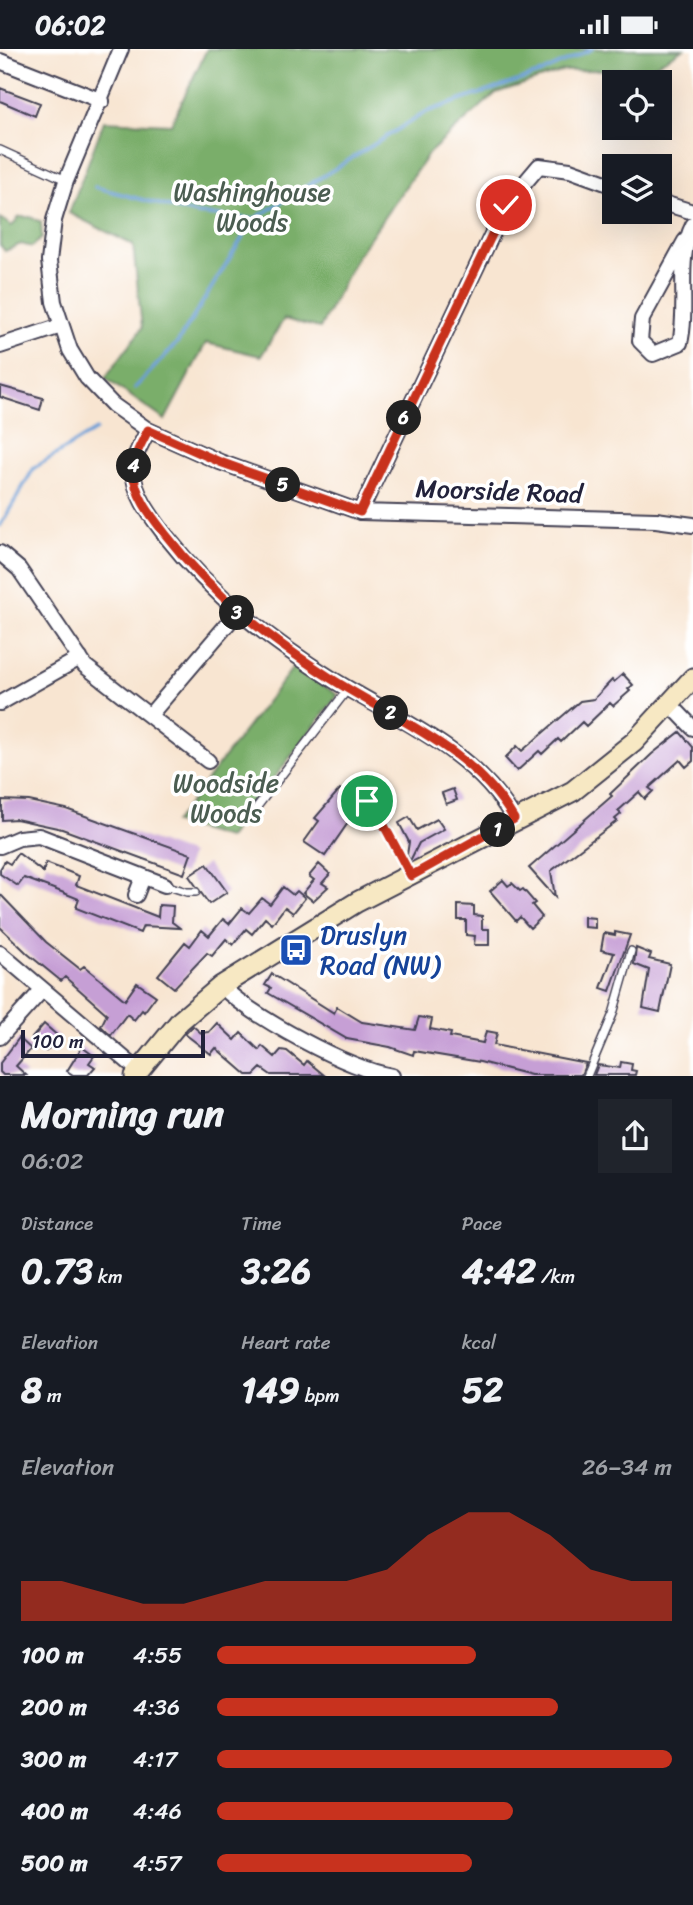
<!DOCTYPE html>
<html lang="en">
<head>
<meta charset="utf-8">
<style>
	body { margin:0; font-family:Sriracha,sans-serif; background:#20242c; color:#f1f3f6; height:100vh; display:flex; flex-direction:column; font-size:26px; white-space:nowrap }
	* { box-sizing:border-box; margin:0 }
	p { font-size:23px; color:#9ea1a6 }
	.icon { flex:none; width:38px; height:38px; fill:none; stroke:currentColor; stroke-width:2; stroke-linecap:round; stroke-linejoin:round }
	.map { position:relative; height:1027px; overflow:hidden }
	.drawer { display:flex; flex-direction:column; background:#171b24; flex:1 }
	.drawer>* { flex:none }
	.fabs { position:absolute; left:602px; top:21px; display:grid; gap:14px }
	.fabs a { display:grid; place-items:center; width:70px; height:70px; border-radius:0px; background:#171b24; box-shadow:0 7px 28px #0002; font-size:35px }
	.scale { position:absolute; left:21px; bottom:18px; width:184px; box-sizing:border-box; padding-left:7px; border:4px solid #22223b; border-top:0; font-size:19px; line-height:24px; white-space:nowrap; color:#22223b; -webkit-text-stroke:5px #fff; paint-order:stroke }
	.pin { position:absolute; display:grid; place-items:center; width:60px; height:60px; color:#fff; margin:-30px; border:4px solid #fff; border-radius:50%; box-shadow:0 2px 7px #0007 }
	.km { position:absolute; width:35px; height:35px; margin:-18px; border-radius:50%; background:#222; color:#fff; font-size:19px; line-height:35px; text-align:center }
	.round { display:grid; place-items:center; flex:none; width:74px; height:74px; border-radius:0px; background:#20242c }
	.headline { display:flex; align-items:center; justify-content:space-between; height:119px; padding:0 21px }
	h1 { font-size:38px; font-weight:800; line-height:52px }
	.metrics { display:grid; grid-template-columns:repeat(3,1fr); gap:10px; height:119px; padding:7px 21px }
	.metrics div { display:grid; align-content:center }
	.metrics b { font-size:35px; font-weight:800 }
	.metrics small { font-size:19px; font-weight:400 }
	.metrics p { font-size:19px }
	.chart { height:196px; padding:14px 21px }
	.chart p { display:flex; justify-content:space-between }
	.chart svg { width:100%; height:126px; margin-top:7px; fill:#c8321e; opacity:.7 }
	ul { padding:0 21px; list-style:none; font-size:23px }
	li { display:grid; grid-template-columns:112px 84px 1fr; align-items:center; height:52px }
	li i { height:18px; border-radius:9px; background:#c8321e }
	.status { display:flex; justify-content:space-between; align-items:center; height:49px; padding:0 35px; background:#171b24; direction:ltr }
	.status svg { height:19px; fill:currentColor }
	.map>svg:first-child { display:block }
	.forest { fill:#7aae6a; stroke:#4e6852; stroke-width:2 }
	.lines { fill:none; stroke-linecap:round; stroke-linejoin:round }
	.stream { stroke:#6a9ed6; stroke-width:3.5 }
	.building { fill:#c69fd5 }
	.lane-casing { stroke:#423f52; stroke-width:10 }
	.street-casing { stroke:#423f52; stroke-width:18 }
	.secondary-casing { stroke:#423f52; stroke-width:23 }
	.lane { stroke:#fff; stroke-width:7 }
	.street { stroke:#fff; stroke-width:14 }
	.secondary { stroke:#f7e8c3; stroke-width:19 }
	.route-casing { stroke:#fff; stroke-width:14 }
	.route { stroke:#c8321e; stroke-width:9 }
	.labels { text-anchor:middle; stroke-width:7; stroke-linejoin:round; paint-order:stroke }
	.park-label { font-size:26px; fill:#4b5d51; stroke:#fff }
	.street-label { font-size:26px; fill:#22223b; stroke:#fff }
	.transit-label { font-size:26px; fill:#164399; stroke:#fff; text-anchor:start }
</style>
</head>
<body>
<div class="status"><b>06:02</b><svg viewBox="0 0 49 12"><path d="M0 12V9h3v3zM5 12V6h3v6zM10 12V3h3v9zM15 12V0h3v12zM26 1h20v11H26zM47 4h2v5h-2z"/></svg></div>
<div class="map">
<svg width="693" height="1027" viewBox="0 0 693 1027">
	<rect width="100%" height="100%" fill="#fff"/>
	<filter id="ink" filterUnits="userSpaceOnUse"><feTurbulence type="fractalNoise" baseFrequency=".0143" numOctaves="2"/><feDisplacementMap in="SourceGraphic" scale="14" xChannelSelector="R" yChannelSelector="G"/><feConvolveMatrix kernelMatrix="1 2 1 2 8 2 1 2 1" color-interpolation-filters="sRGB"/></filter>
	<filter id="wash" filterUnits="userSpaceOnUse"><feTurbulence type="fractalNoise" baseFrequency=".00686" numOctaves="4" result="noise"/><feDisplacementMap in="SourceGraphic" scale="28" xChannelSelector="R" yChannelSelector="G"/><feGaussianBlur stdDeviation="1.57" result="paint"/><feColorMatrix in="noise" values="0 0 0 0 0 0 0 0 0 0 0 0 0 0 0 0 0 1.4 0 .05"/><feComposite in="paint" operator="in"/></filter>
	<g filter="url(#wash)">
		<rect width="100%" height="100%" fill="#f8e5d1"/>
		<!-- forest -->
		<path class="forest" d="M207,0h476l-33,19 -86,3 -68,22 -67,60 -72,103 -37,72 -36,-9 -23,37 -55,-13 -41,77 -60,-42 37,-50 -9,-83 -64,-32 35,-92 67,3z
			M19,168h11l11,5 1,16 -10,9 -11,-3 -16,7 -5,-6v-27l12,8z
			M294,617l44,29 -110,143 -54,-15z"/>
		<g class="lines">
			<!-- stream -->
			<path class="stream" d="M95,138l101,27 57,5
				M135,339l43,-46 76,-123 172,-107 115,-39 51,-24
				M0,477l34,-58 62,-38"/>
		</g>
		<g id="blocks">
			<!-- building -->
			<path class="building" d="M0,39l40,15 -5,13 -35,-15z
				M0,337l43,12 -3,12 -40,-13z
				M623,625l10,11 -5,4 2,2 -17,15 -3,-3 -24,23 -4,-4 -21,20 -3,-3 -16,15 -3,-3 -22,20 -12,-13 12,-12 5,5 58,-50 14,-2 18,-19 2,2z
				M680,683l13,15v14l-7,6 -6,-7 -31,28 4,3 -8,8 -6,-7 -21,19 3,3 -6,5 2,2 -66,50 4,26 -26,-29 83,-72 -2,-2 42,-40z
				M340,740l18,12 -9,14 3,2 -27,39 -21,-14 15,-21 -4,-3z
				M453,740l4,11 -11,4 -4,-11z
				M2,751l27,1 37,8 125,45 -7,20 -122,-45 -46,-10 -14,1z
				M409,768l8,13 20,-11 7,10 -25,14 -9,18 -3,-6 2,-13 -10,-19z
				M18,804l25,19 3,-9 13,5 20,8 -3,9 82,32 1,-12 14,1 -1,16 8,6 -37,-2 -3,7 -64,-25 3,-9 -20,-8 -35,-13 -6,8 -18,-12v-5l5,-8 5,3z
				M207,815l20,28 -18,12 -20,-28z
				M319,815l11,10 -8,9 6,4 -15,14 -10,-8 11,-13 -5,-4z
				M503,831l5,6 4,-3 8,8 3,-2 12,14 -3,2 10,12 -12,11 -10,-11 -4,4 -26,-30z
				M283,838l10,8 4,-4 8,7 -12,15 -8,-6 -13,17 -7,-6 -13,16 -6,-5 -13,16 -7,-6 -14,17 -5,-3 -33,35 -16,-13 27,-33 5,4 12,-16 7,6 14,-17 6,5 13,-16 7,5 13,-15 8,6z
				M0,845l46,48 34,27 4,-3 41,34 12,-17 19,13 -12,16 -2,-2 -8,10 -7,-6 -16,21 -4,-3 -6,-6 6,-12 -42,-37 -4,4 -33,-27 -28,-27z
				M458,856l16,1v9l8,1v13h7v16h-15l1,-9 -9,-1v-15h-8z
				M584,868l11,1v10l-11,-1z
				M615,883l15,3 -20,56 -9,-3 13,-35 -13,-3 3,-17 11,2z
				M636,899l15,6 -2,5 21,5 -10,48 -17,-4 6,-38 -15,-6z
				M272,925l62,39 3,-6 25,15 53,8 4,-13 13,2 -2,10 21,4 -1,4 33,6 3,-12 11,2 -3,12 92,18 -5,12h-50l-51,-13 -66,-11 -1,4 -23,-8 -43,-8 -79,-46 3,-5 -6,-3z
				M217,974l18,17 6,-7 18,17 3,-4 13,11 6,-7 6,1 17,14 3,-4 17,14h-53l-10,-7 -7,7h-7l-31,-27 -5,6 -26,-20 8,-8 8,7 8,-1z
				M44,975l15,13 -13,14 -14,-13z
				M19,989l12,11 -15,17 10,9h-23l-3,-3v-9z
				M82,998l12,9 -5,7 6,4 -7,8h-15l-6,-4z
				M621,1013l11,2 -1,6 5,1 -1,4h-41l4,-10 22,3z"/>
		</g>
	</g>
	<g filter="url(#ink)">
		<use href="#blocks" fill-opacity="0" stroke="#423f52" stroke-width="2"/>
		<g class="lines">
			<defs>
				<path id="lane" d="M0,101l66,30
					M367,752l11,13 31,58
					M253,763l95,-123
					M165,836l22,7h9
					M587,1027l26,-62 18,-63"/>
				<path id="street" d="M121,0l-55,132 -12,39 -5,41 5,41 16,48 17,28 26,27 35,25 72,32 140,50 296,8 37,5
					M0,12l102,40
					M660,153l33,10
					M685,192l-43,78 -2,22 13,13 27,-11c9,-38 -5,-83 13,-118
					M0,297l61,-20
					M148,381c-6,13 -15,26 -15,40 1,25 18,46 33,66 47,60 105,105 169,145 64,39 141,70 179,138
					M360,463l146,-307 33,-39 31,4 44,16
					M0,504l19,16 66,97 123,95
					M0,654l80,-45
					M670,655l23,24
					M150,666l87,-102
					M0,797l19,-8 20,-2 126,49
					M136,846l7,-18
					M0,904l139,118
					M221,937c34,32 125,82 171,90
					M0,988l42,-47"/>
				<path id="secondary" d="M135,1027l45,-55 41,-35 136,-84 216,-111 61,-49 59,-64"/>
			</defs>
			<!-- lane casing -->
			<use href="#lane" class="lane-casing"/>
			<!-- street casing -->
			<use href="#street" class="street-casing"/>
			<!-- secondary casing -->
			<use href="#secondary" class="secondary-casing"/>
			<!-- lane -->
			<use href="#lane" class="lane"/>
			<!-- street -->
			<use href="#street" class="street"/>
			<!-- secondary -->
			<use href="#secondary" class="secondary"/>
		</g>
	</g>
	<g class="lines" filter="url(#ink)">
		<defs>
			<path id="route" d="M367,752l11,13 33,62 103,-57c-38,-68 -115,-98 -179,-138 -64,-41 -122,-85 -169,-146 -15,-19 -32,-40 -33,-65 0,-14 9,-27 15,-40l72,32 140,50 146,-307"/>
		</defs>
		<!-- route casing -->
		<use href="#route" class="route-casing"/>
		<!-- route -->
		<use href="#route" class="route"/>
	</g>
	<!-- icons -->
	<defs>
		<symbol id="bus-square" viewBox="-11 -11 22 22"><rect x="-9" y="-9" width="18" height="18" rx="4" fill="#1a4fb4" stroke="#fff"/><path d="M-5-6H5V4H4V6H2V4H-2V6H-4V4H-5ZM-3.5-4V0h7V-4ZM-3.5 1.2v1.5H-2V1.2ZM2 1.2v1.5H3.5V1.2Z" fill="#fff"/></symbol>
	</defs>
	<g fill-rule="evenodd">
		<use href="#bus-square" x="277" y="882" width="38" height="38"/>
	</g>
	<g class="labels">
		<!-- park labels -->
		<g class="park-label">
			<text x="252" y="152">Washinghouse<tspan x="252" dy="30">Woods</tspan></text>
			<text x="226" y="743">Woodside<tspan x="226" dy="30">Woods</tspan></text>
		</g>
		<!-- street labels -->
		<g class="street-label">
			<text transform="translate(499 442) rotate(2)" y="9">Moorside Road</text>
		</g>
		<!-- transit labels -->
		<g class="transit-label">
			<text x="320" y="895">Druslyn<tspan x="320" dy="30">Road (NW)</tspan></text>
		</g>
	</g>
</svg>
<div class="fabs">
<a><svg class="icon" aria-label="locate" viewBox="0 0 24 24"><circle cx="12" cy="12" r="6"/><path d="M12 2v4M12 18v4M2 12h4M18 12h4"/></svg></a>
<a><svg class="icon" aria-label="layers" viewBox="0 0 24 24"><path d="M12 4l9 5-9 5-9-5zM3 14l9 5 9-5"/></svg></a>
</div>
<div class="scale">100 m</div>
<div class="pin" style="left:367px;top:752px;background:#1e9e55"><svg class="icon" aria-label="arrive" viewBox="0 0 24 24"><path d="M6 21V4h12l-3 4 3 4H6"/></svg></div>
<div class="pin" style="left:506px;top:156px;background:#d93025"><svg class="icon" aria-label="check" viewBox="0 0 24 24"><path d="M5 12l5 5 9-10"/></svg></div>
<b class="km" style="left:498px;top:781px">1</b>
<b class="km" style="left:391px;top:664px">2</b>
<b class="km" style="left:237px;top:564px">3</b>
<b class="km" style="left:134px;top:417px">4</b>
<b class="km" style="left:283px;top:436px">5</b>
<b class="km" style="left:404px;top:369px">6</b>
</div>
<section class="drawer">
<div class="headline"><div><h1>Morning run</h1><p>06:02</p></div><a class="round"><svg class="icon" aria-label="share" viewBox="0 0 24 24"><path d="M12 15V3M7 8l5-5 5 5M5 13v7h14v-7"/></svg></a></div>
<div class="metrics">
<div><p>Distance</p><b>0.73<small> km</small></b></div>
<div><p>Time</p><b>3:26</b></div>
<div><p>Pace</p><b>4:42<small> /km</small></b></div>
</div>
<div class="metrics">
<div><p>Elevation</p><b>8<small> m</small></b></div>
<div><p>Heart rate</p><b>149<small> bpm</small></b></div>
<div><p>kcal</p><b>52</b></div>
</div>
<div class="chart"><p><span>Elevation</span>26–34 m</p>
<svg viewBox="0 0 160 44" preserveAspectRatio="none"><path d="M0 44V30L10 30L20 34L30 38L40 38L50 34L60 30L70 30L80 30L90 26L100 14L110 6L120 6L130 14L140 26L150 30L160 30V44z"/></svg>
</div>
<ul>
<li><b>100 m</b>4:55<i style="width:57%"></i></li>
<li><b>200 m</b>4:36<i style="width:75%"></i></li>
<li><b>300 m</b>4:17<i style="width:100%"></i></li>
<li><b>400 m</b>4:46<i style="width:65%"></i></li>
<li><b>500 m</b>4:57<i style="width:56%"></i></li>
</ul>
</section>
</body>
</html>
